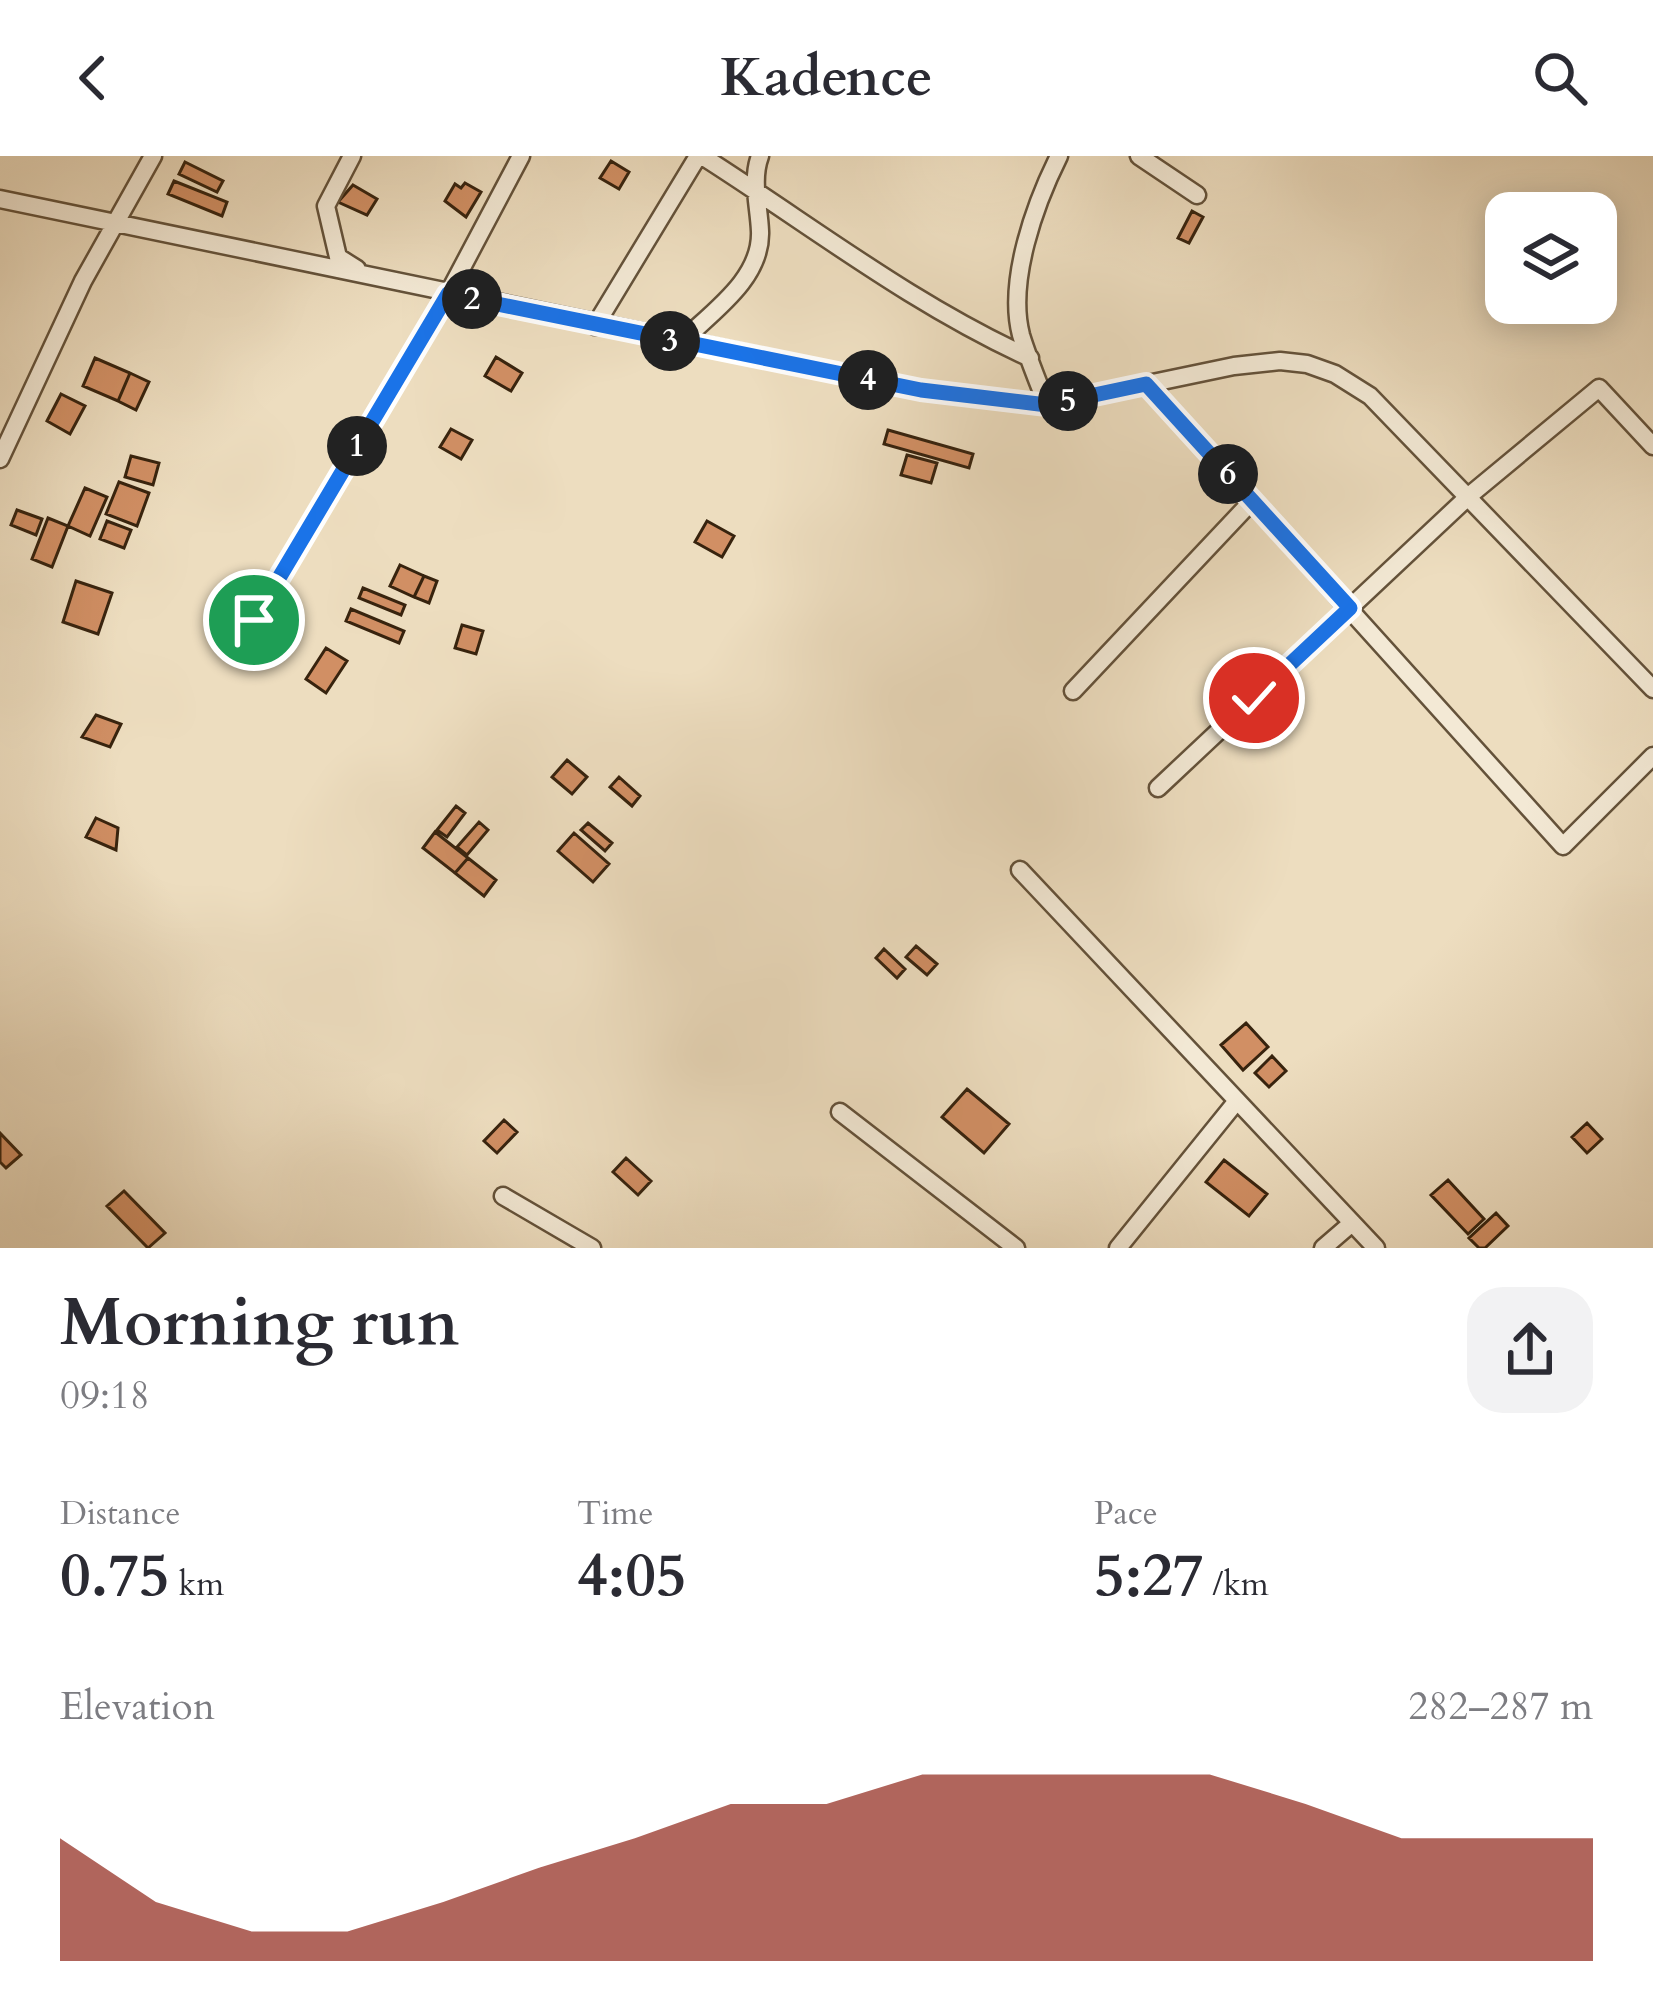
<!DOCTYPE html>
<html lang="en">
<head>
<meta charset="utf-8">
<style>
	body { margin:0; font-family:Cardo,serif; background:#f2f2f3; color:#2b2b33; height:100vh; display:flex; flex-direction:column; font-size:45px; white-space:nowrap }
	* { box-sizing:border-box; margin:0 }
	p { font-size:39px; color:#7c7c81 }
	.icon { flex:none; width:66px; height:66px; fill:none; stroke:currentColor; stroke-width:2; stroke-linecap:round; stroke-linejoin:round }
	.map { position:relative; height:1092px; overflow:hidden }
	.drawer { display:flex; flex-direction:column; background:#fff; flex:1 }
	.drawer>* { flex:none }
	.fabs { position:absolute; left:1485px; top:36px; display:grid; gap:24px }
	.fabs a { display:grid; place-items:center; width:132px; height:132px; border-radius:24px; background:#fff; box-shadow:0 6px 30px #0003; font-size:60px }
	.pin { position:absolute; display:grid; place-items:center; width:102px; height:102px; color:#fff; margin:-51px; border:6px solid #fff; border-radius:50%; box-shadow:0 3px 12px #0007 }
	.km { position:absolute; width:60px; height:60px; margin:-30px; border-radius:50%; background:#222; color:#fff; font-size:33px; line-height:60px; text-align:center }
	.round { display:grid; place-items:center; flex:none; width:126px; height:126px; border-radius:36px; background:#f2f2f3 }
	.headline { display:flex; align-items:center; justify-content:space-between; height:204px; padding:0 60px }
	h1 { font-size:66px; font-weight:800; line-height:90px }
	.metrics { display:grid; grid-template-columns:repeat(3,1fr); gap:18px; height:204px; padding:12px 60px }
	.metrics div { display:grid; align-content:center }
	.metrics b { font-size:60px; font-weight:800 }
	.metrics small { font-size:33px; font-weight:400 }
	.metrics p { font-size:33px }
	.chart { height:336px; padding:24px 60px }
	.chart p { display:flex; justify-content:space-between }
	.chart svg { width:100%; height:216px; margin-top:12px; fill:#8f2418; opacity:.7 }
	header { display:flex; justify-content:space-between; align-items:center; height:156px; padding:0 60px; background:#fff; font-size:54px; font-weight:800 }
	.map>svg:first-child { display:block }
	.building { fill:#d18f64; stroke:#37230e; stroke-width:3 }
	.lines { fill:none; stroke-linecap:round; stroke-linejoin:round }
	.minor-casing { stroke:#64523a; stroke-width:21 }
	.minor { stroke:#f3e9d5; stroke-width:16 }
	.route-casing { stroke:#fff; stroke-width:24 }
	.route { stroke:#1a73e8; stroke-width:15 }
</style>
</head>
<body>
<header><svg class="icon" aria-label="back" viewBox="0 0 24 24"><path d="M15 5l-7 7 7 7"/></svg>Kadence<svg class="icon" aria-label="search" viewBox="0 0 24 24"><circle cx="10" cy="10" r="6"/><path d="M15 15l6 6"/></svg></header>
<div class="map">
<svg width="1653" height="1092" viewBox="0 0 1653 1092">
	<rect width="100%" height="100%" fill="#edddbf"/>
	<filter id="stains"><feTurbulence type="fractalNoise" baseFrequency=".00167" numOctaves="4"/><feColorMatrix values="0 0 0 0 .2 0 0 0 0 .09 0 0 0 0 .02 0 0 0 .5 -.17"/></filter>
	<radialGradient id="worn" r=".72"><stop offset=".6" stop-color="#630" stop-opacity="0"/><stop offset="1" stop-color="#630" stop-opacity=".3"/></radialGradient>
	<!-- building -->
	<path class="building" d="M611,5l18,11 -10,17 -19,-11z
		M185,6l38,19 -6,11 -38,-18z
		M174,25l53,21 -5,14 -54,-22z
		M465,27l16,9 -15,25 -21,-16 10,-17 6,4z
		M353,29l24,14 -10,16 -29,-13z
		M1192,55l11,6 -14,26 -11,-5z
		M496,201l26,16 -11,18 -26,-15z
		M95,202l35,15 -12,28 -35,-15z
		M130,217l19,9 -13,28 -18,-9z
		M61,238l24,12 -15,28 -23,-13z
		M451,273l21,11 -11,19 -21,-12z
		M888,274l85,24 -4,14 -85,-24z
		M907,299l30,8 -6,20 -30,-8z
		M131,300l28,7 -6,22 -28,-8z
		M119,326l30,11 -12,33 -31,-12z
		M85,332l22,9 -17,39 -22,-10z
		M17,354l25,9 -6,16 -25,-10z
		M48,362l20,8 -16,41 -20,-8z
		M107,365l24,9 -7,18 -24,-9z
		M707,365l27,15 -12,21 -27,-15z
		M400,409l24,11 -10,21 -24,-11z
		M424,420l13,5 -8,22 -15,-6z
		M76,425l36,12 -14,41 -35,-12z
		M363,432l42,17 -4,10 -42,-17z
		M351,453l53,22 -5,12 -53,-22z
		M462,469l21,6 -7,23 -21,-6z
		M326,492l21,13 -21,32 -20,-14z
		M96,559l25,9 -11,23 -28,-10z
		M567,604l20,17 -15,17 -20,-17z
		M619,621l21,19 -8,10 -22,-19z
		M456,650l9,7 -18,24 -10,-7z
		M96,662l22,10 -2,22 -30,-13z
		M479,666l9,8 -21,25 -10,-8z
		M588,667l24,20 -7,8 -24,-21z
		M435,676l33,26 -13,15 -32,-25z
		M574,677l35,31 -16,18 -35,-31z
		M468,702l28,22 -12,16 -29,-23z
		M916,790l21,18 -10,11 -21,-18z
		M884,793l21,20 -8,9 -21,-20z
		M1246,867l22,24 -25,23 -22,-25z
		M1272,900l14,15 -17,16 -14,-14z
		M967,933l42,35 -25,29 -42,-36z
		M504,964l13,12 -20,21 -13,-12z
		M1587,967l15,16 -15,14 -15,-16z
		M0,977l21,22 -15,13 -6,-6z
		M626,1002l25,23 -13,14 -25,-23z
		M1224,1004l43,34 -18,22 -43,-34z
		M1448,1024l36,39 -16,15 -37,-39z
		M124,1035l41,42 -17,15 -41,-42z
		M1496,1057l12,13 -23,22h-6l-10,-10z"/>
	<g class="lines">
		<defs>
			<path id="minor" d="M352,0l-26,50 12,51 19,12
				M702,0c110,70 208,147 328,202
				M1139,0l58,39
				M0,43l921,191 126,15 187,-39 46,-5 27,3 28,10 35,22 283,293
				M595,170l103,-170
				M680,187c32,-31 82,-64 80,-112 -1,-25 -9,-51 0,-75
				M1146,228l417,462 90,-90
				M1047,249c-9,-23 -19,-47 -26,-70 -14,-54 14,-131 38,-179
				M0,303l83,-178 70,-125
				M253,464l195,-326 73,-138
				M1073,535l179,-190
				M1158,632l312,-293 129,-107 54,58
				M1020,714l356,378
				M840,956l176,136
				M503,1040l89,52
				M1118,1092l118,-146
				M1323,1092l29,-25"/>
		</defs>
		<!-- minor casing -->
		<use href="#minor" class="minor-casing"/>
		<!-- minor -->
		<use href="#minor" class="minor"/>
	</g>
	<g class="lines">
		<defs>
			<path id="route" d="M254,464l194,-326 473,96 126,15 99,-21 204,224 -96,90"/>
		</defs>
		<!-- route casing -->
		<use href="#route" class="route-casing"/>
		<!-- route -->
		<use href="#route" class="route"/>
	</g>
	<rect width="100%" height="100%" filter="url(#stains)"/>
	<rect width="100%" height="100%" fill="url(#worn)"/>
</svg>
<div class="fabs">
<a><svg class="icon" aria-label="layers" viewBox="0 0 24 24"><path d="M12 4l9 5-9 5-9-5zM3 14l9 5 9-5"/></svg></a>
</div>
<div class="pin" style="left:254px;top:464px;background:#1e9e55"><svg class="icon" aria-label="arrive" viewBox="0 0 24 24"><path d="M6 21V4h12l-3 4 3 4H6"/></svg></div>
<div class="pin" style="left:1254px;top:542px;background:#d93025"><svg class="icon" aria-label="check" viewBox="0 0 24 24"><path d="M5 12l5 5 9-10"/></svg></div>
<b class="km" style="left:357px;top:290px">1</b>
<b class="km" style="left:472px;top:143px">2</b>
<b class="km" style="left:670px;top:185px">3</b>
<b class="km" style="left:868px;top:224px">4</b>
<b class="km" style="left:1068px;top:245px">5</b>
<b class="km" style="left:1228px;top:318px">6</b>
</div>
<section class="drawer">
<div class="headline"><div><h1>Morning run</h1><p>09:18</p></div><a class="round"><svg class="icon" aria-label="share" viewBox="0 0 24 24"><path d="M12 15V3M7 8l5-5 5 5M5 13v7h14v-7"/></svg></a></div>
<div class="metrics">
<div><p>Distance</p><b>0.75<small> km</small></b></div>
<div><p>Time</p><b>4:05</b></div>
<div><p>Pace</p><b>5:27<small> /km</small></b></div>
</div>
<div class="chart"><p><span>Elevation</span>282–287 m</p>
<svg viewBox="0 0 160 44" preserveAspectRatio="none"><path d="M0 44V19L10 32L20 38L30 38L40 32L50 25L60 19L70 12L80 12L90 6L100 6L110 6L120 6L130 12L140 19L150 19L160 19V44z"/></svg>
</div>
</section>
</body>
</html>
